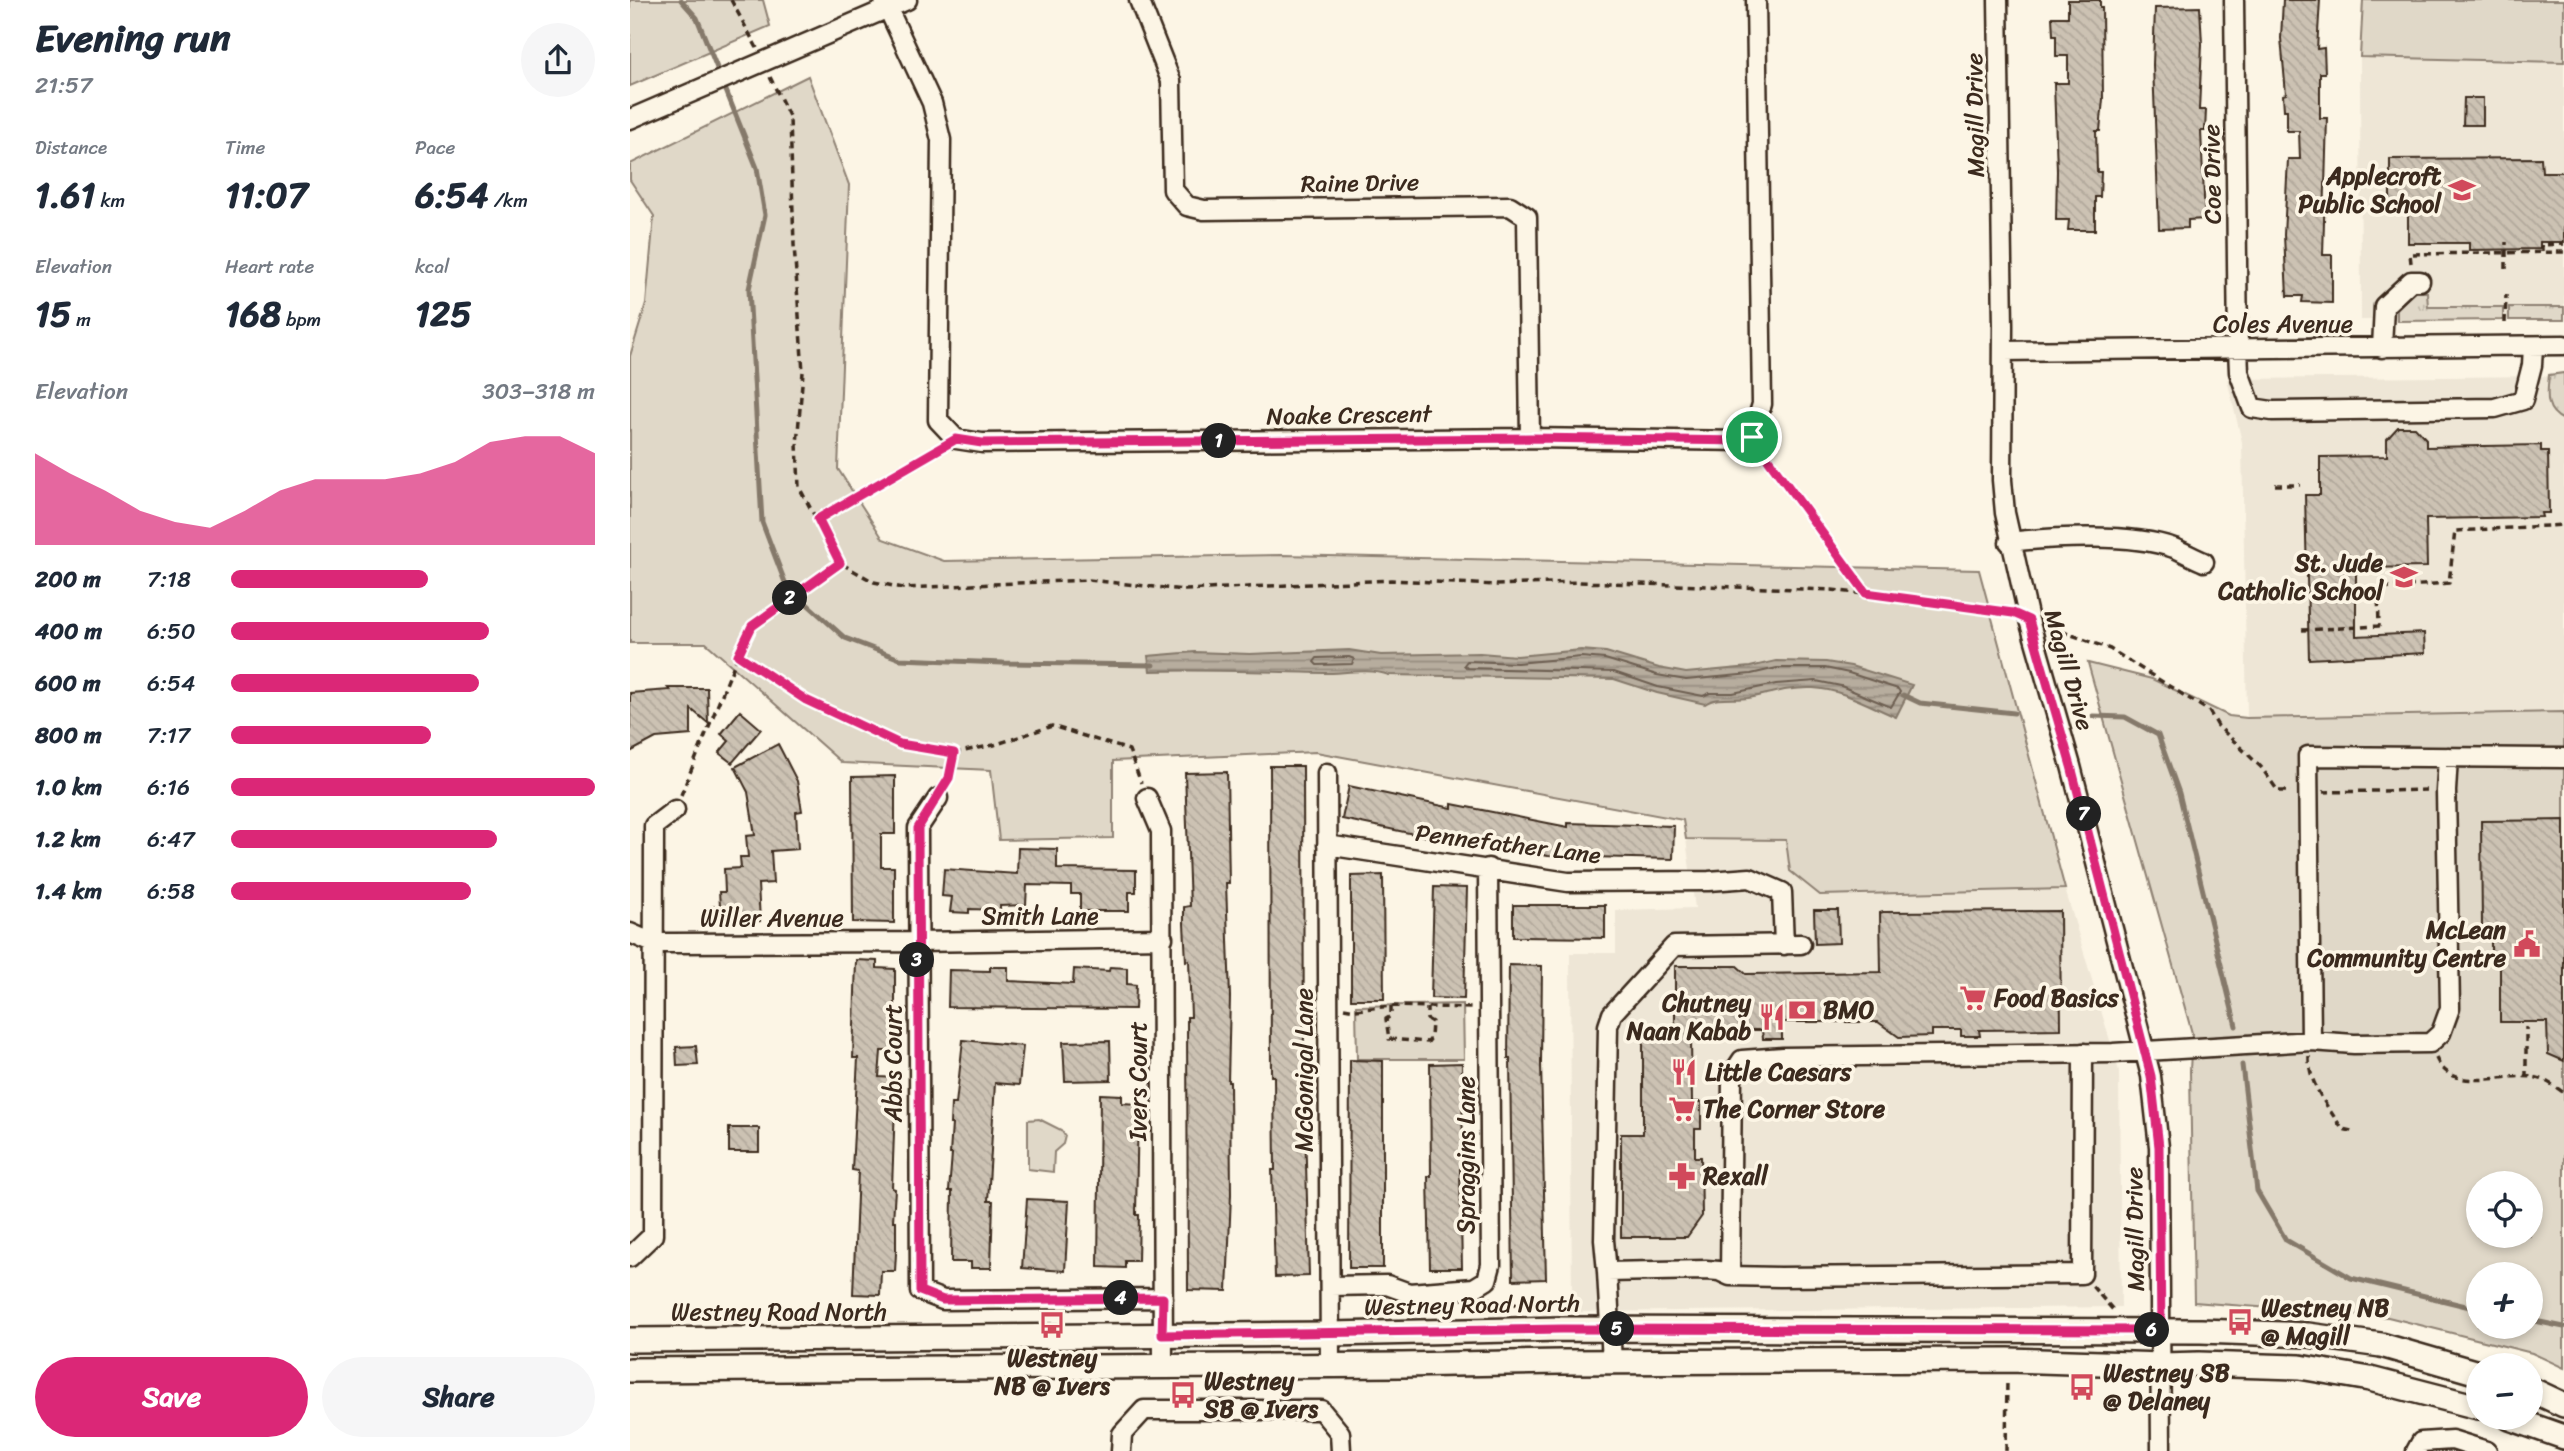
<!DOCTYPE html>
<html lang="en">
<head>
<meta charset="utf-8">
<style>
	body { margin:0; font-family:Sriracha,sans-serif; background:#f6f6f7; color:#1f2937; height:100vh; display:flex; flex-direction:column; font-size:26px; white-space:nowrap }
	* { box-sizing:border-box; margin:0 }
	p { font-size:23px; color:#747a83 }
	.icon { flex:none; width:38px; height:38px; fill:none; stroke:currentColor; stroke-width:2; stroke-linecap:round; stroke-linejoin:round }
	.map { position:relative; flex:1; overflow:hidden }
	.drawer { display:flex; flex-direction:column; background:#fff; width:630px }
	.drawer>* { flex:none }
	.controls { position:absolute; left:1836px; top:1171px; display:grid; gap:14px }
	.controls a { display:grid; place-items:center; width:77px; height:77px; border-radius:50%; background:#fff; box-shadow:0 4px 10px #0003; font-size:35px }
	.pin { position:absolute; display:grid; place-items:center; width:60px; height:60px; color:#fff; margin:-30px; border:4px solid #fff; border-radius:50%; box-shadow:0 2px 7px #0007 }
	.km { position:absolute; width:35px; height:35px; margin:-18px; border-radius:50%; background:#222; color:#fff; font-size:19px; line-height:35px; text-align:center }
	.round { display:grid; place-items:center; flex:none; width:74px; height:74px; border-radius:37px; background:#f6f6f7 }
	.head { display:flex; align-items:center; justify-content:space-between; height:119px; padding:0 35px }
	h1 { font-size:38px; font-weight:700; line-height:52px }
	.metrics { display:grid; grid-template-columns:repeat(3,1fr); gap:10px; height:119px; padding:7px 35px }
	.metrics div { display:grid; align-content:center }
	.metrics b { font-size:35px; font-weight:700 }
	.metrics small { font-size:19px; font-weight:400 }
	.metrics p { font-size:19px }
	.chart { height:196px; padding:14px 35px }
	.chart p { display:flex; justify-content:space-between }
	.chart svg { width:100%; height:126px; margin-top:7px; fill:#db2777; opacity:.7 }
	.cta { display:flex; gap:14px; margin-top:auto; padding:14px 35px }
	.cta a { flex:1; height:80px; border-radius:42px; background:#db2777; color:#fff; font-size:28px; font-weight:700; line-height:80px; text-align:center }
	.cta a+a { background:#f6f6f7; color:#1f2937 }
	ul { padding:0 35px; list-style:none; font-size:23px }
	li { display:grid; grid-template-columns:112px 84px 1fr; align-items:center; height:52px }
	li i { height:18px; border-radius:9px; background:#db2777 }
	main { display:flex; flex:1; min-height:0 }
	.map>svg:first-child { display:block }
	.built { fill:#eee6d6 }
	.grass { fill:url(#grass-tufts); stroke:#8e8173; stroke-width:2 }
	.park { fill:#e0d8c8; stroke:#8e8173; stroke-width:2; fill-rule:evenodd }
	.water { fill:url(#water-rules); stroke:#85796b; stroke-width:2 }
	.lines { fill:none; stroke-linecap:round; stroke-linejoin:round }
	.shore { stroke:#6d5e51; stroke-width:2 }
	.stream { stroke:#85796b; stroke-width:5 }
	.building { fill:url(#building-back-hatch); stroke:#3b2a1e; stroke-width:2 }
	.minor-casing { stroke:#3b2a1e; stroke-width:23 }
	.major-casing { stroke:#3b2a1e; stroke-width:28 }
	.path { stroke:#3b2a1e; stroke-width:3.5; stroke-dasharray:7 5; stroke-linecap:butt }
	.minor { stroke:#fcf5e5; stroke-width:18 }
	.major { stroke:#fcf5e5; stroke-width:23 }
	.route-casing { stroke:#fff; stroke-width:14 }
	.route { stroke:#db2777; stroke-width:9 }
	.labels { text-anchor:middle; stroke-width:7; stroke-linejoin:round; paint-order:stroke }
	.street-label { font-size:24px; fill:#3b2a1e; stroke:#fcf5e5 }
	.poi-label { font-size:24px; font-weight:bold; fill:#3b2a1e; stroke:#fcf5e5; text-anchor:start }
</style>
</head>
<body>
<main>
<section class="drawer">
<div class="head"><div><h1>Evening run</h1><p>21:57</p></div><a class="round"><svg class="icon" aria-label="share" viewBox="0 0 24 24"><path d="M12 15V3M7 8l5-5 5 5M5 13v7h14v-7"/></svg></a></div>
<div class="metrics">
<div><p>Distance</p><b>1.61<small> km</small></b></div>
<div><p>Time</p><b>11:07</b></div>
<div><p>Pace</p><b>6:54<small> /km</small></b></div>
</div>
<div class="metrics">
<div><p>Elevation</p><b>15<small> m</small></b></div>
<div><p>Heart rate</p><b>168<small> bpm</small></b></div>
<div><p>kcal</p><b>125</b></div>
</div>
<div class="chart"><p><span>Elevation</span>303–318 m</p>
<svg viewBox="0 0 160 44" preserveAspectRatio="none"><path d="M0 44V12L10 19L20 25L30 32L40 36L50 38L60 32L70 25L80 21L90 21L100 21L110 19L120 15L130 8L140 6L150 6L160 12V44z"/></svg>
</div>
<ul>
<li><b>200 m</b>7:18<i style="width:54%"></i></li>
<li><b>400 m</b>6:50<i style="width:71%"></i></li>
<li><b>600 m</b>6:54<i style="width:68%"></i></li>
<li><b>800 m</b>7:17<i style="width:55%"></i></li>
<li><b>1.0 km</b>6:16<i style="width:100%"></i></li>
<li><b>1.2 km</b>6:47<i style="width:73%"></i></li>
<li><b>1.4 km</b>6:58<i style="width:66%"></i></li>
</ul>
<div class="cta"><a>Save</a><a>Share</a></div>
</section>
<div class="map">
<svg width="1934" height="1451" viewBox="0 0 1934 1451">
	<defs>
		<pattern id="grass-tufts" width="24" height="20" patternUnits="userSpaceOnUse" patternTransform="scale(1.75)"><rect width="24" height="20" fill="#e0d8c8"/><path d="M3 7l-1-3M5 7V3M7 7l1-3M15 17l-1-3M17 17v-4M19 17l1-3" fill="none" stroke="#c1baab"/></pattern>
		<pattern id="water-rules" width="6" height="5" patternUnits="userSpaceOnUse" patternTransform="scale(1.75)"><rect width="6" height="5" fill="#b7ad9e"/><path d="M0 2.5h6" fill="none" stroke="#968d80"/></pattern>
		<pattern id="building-back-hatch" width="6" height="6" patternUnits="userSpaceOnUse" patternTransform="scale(1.75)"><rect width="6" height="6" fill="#ccc2b3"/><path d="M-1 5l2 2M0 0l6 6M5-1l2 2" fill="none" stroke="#b0a79a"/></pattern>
	</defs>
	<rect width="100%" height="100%" fill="#fcf5e5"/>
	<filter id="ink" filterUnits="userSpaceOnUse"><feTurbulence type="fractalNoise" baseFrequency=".0143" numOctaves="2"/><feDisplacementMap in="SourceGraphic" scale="14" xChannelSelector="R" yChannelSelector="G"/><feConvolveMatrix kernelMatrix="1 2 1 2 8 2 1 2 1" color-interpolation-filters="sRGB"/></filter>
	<g filter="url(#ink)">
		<!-- built -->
		<path class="built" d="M1730,57l204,5v257l-203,1z
			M1934,376v336l-317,6 -5,-276 -15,-63z
			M1056,839l101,1 33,55 245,-6 54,182 2,236 -549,5 -2,-359h46v-43l79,-2z"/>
		<!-- grass -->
		<path class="grass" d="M1783,292h14l1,15h75v13l-106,1v-12z
			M1879,307h55v13h-55z
			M1934,373v47c-20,-9 -17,-26 -15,-45z"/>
		<!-- park -->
		<path class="park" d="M0,0h133l7,26 -140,60z
			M1733,0h201v62l-204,-5z
			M178,76l41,109 -11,284 45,70 61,22 338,-6 697,15 86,319 -245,6 -30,-24 -4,-31 -100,-1 -3,-19 -367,-68 -203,9v77l-114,2 -8,-70 -149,-7 -136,-120h-76v-287l16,-52 8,-88 -24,-36v-16z
			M1458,663l64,16 77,37 18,2 317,-6v656l-32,-15 -144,-36 -194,-15 -4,-231 2,-38zM1848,1183h52v53h-52zM1848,1274h52v52h-52z
			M833,1004l1,55h-107l-1,-53z
			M409,1119l22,11 4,6 -2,8 -9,8 -1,20 -25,-3v-49z"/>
		<!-- water -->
		<path class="water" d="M719,650l32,5 99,-2 37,3 64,-6 25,2 53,16 27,5 64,-6 26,-6 50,1 25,4 61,19 -16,32c-26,-11 -55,-28 -83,-29 -23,-1 -44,6 -65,10 -14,2 -32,-2 -43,6l-48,-11 -43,-14 -225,-4c-21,-7 -43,-2 -65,-2 -58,-1 -116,-4 -174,-2l-2,-15 47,-4 55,2z"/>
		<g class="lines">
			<!-- shore -->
			<path class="shore" d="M719,657l5,2 -2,5 -35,1 -3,-3 3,-4z
				M951,657l24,2 52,16 29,5 65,-6 26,-6h48l24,5 49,16 2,3 -9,15 -50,-21 -25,-5 -40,3 -43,9h-23l-7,3 -45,-9 -44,-15 -147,-4 -3,-3 3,-4 50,2z"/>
			<!-- stream -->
			<path class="stream" d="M51,0l16,18 60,150 8,47 -16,74 13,233 24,63 59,53 55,21 103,4 150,2
				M1273,695l17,8 94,10
				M1463,716l32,1 33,18 21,58 57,233
				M1612,1065l15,126 29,49 65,38 127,31
				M1900,1320l34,7"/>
		</g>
		<!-- building -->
		<path class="building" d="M1438,0h32v7h2l1,92 -3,32h-4l1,41h4l-1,25h-5v33h-27l1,-10h-13l1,-49 -3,-88h14v-27h-12v-21h-3l-1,-18h16z
			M1653,0h37l-3,49 7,-1 1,25h-5v45h7l-4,137h9v48l-30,-1 1,-6h-16l-3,-61 4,-76h12l-1,-28h-12v-21h-3l-1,-15 3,-1 -5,-56z
			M1570,7l2,37 -3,66h7l-1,21h-4l4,88 -17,1v8l-29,1 -6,-164 2,-57z
			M1834,98h19v27h-20z
			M1911,158l1,14h22v70h-24v7l-71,1v-7h-61v-30l-18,1v-55z
			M1768,427h17l11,12v8l115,-2v6h7l1,62h-8l1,4 -116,2 1,48 -71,1v68l68,-3 1,20 -116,6 -4,-164h15v-38l67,-1v-17z
			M38,688h39l1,35 -17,-14v26l-35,3 -26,14v-59l40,-3z
			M110,711l21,18 -29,34 -13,-10 10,-12 -8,-7z
			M148,744l19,37 5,30 -6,1 2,37 -27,2 2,32 -15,1 2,37 -48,3 -1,-17 9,-1 -1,-14h6l-1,-23 17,-1 -1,-11h8l-2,-21 9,-1 -7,-43 -13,-25z
			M640,766h33l1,321 5,189 -34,1 -3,-107h3l-1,-94h-3z
			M597,772l2,111h-3l4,114 -2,85h2l1,112 -4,97 -39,-1 -1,-273h4l-2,-57 -3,1 -2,-37v-17l6,-1 -5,-133z
			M265,776v58h-14v33h13v56l-41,-1 -1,-145z
			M719,786l103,22v-4l116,23v-4l106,3 -1,33 -125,-3 -109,-21 -1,4 -96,-20z
			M1934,820v241l-16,-7 -1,-32h-47v-67h-9v-21l-9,-7 -1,-106z
			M388,848l39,1v20l79,1v22h-7v19h-49v-17h-9v-8l-44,-1 -1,20 -26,1v4l-31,-1v4l-19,-1 2,-15 -10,-1 2,-27 73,5z
			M753,875l1,124h-33v-123z
			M804,887l33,1 -3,111 -33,-1z
			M883,905h92v33l-92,-1z
			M1184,910h24l1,33 -24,1z
			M1430,911l1,118 -82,1 1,6h-19v-6h-29v6l-33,1 -21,-15h-96v17h-19l-1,-9h-65v10l-6,1 1,61h9v27h-6v28h6l1,59 -15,21h-66v-103h22v-104h32v-64h62l9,8 135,-2 -1,-59 3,-1z
			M226,960l21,1v7l18,1v82h-14l-2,26 17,1 -4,110 3,1 -2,32h3v32l-1,18h-14l-1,24 -27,-1 5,-123 -6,-1 6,-112h-5z
			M879,965l33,1 -1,97 5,216 -33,1 -3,-222h-2z
			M360,967h18v14l65,3 1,-15 35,2 1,-4 17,1v16l9,1 -1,24 -187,-2 1,-37 41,1z
			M333,1040l60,6 -4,39 -24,-2 -7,118h5l-2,67h-20v-6h-20l1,-71h-3l3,-37h-2l2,-30h-2l1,-20h5z
			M480,1041l1,39 -46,1 -2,-39z
			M66,1046l2,19 -21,1 -1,-19z
			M720,1060l33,1v207h-34z
			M832,1063l1,106h-3l2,99h-32l-2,-92h3l-1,-112z
			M470,1094l22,1v8l16,1 -2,111h3l-1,46h-13v7l-27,-1z
			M99,1128h30v24h-30z
			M397,1199l42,2 -4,70 -43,-3z"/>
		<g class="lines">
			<defs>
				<path id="minor" d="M254,0l48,103 9,37 -3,280 18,19 26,4 548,-5 215,3 7,-4 10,-33 -6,-404
					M509,0l32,81 2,109 14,16 17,4 306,-4 17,11 3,221
					M1368,0l5,326 -1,154 3,33 24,107 42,146 80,310 8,71 2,304
					M1604,0l4,348 1,24 13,36 20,3 223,-3 28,-8 9,-35 1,-19
					M0,119l277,-119
					M1752,348l2,-42 27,-25h9
					M1373,351l561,-6
					M1379,542c45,-5 123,-9 165,6 10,4 20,10 30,14
					M697,773l3,593
					M308,798l-20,30 2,463 23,9 220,-2
					M517,798l14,33 2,536
					M697,845l241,37 141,-1 41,-3 32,14 2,53
					M0,933l23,10h20l244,-1 246,-4
					M1681,1041l-3,-285 256,2
					M0,1257l23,-22 1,-409 21,-16
					M977,1272l-3,-32 4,-214 4,-12 62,-68 127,-2
					M1100,1276l2,-201 10,-15 41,-3 330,-4 198,-12 43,3 76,-1 11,-10 9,-25 -4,-217 2,-34
					M700,1286l57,-1 22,8 65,-5 13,-8 4,-15 -3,-397
					M982,1362l-5,-90 99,-2 13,1 11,5 50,1 302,-3 1,-221
					M491,1451l1,-17 22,-24h177l19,23 1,18
					M1786,1451l5,-9 31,-2 35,11"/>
				<path id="major" d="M0,1340l701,-6 230,-5 640,2 107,4 73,10 97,28
					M0,1370l772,-5 159,-3 447,-2 154,5 37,-1 101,3 70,12 108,28
					M1900,1389l34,16
					M1880,1418l54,19"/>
			</defs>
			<!-- minor casing -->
			<use href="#minor" class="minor-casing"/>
			<!-- major casing -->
			<use href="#major" class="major-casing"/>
			<!-- path -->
			<path class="path" d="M101,0l26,48
				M140,77l20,41 4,127 9,127 -6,72 2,43 41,76 34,19 29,6 185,-8 97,10 206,-10 106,5 82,-3 253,8 178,22
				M1912,252v-7l22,-1
				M1781,263l-1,-9 154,-2
				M1876,269v-27
				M1875,323l1,-28
				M1132,450l104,143
				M1645,485h25
				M188,519l122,-71
				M1420,627l60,22 99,62 9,15 43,41 17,24h13
				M1672,630l77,-4 -1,-38 71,-5 6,-52 109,-6
				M108,655l68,45 94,44 54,9 40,-8 58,-19 77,24 12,33
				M315,785l4,-8 5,-24
				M1693,792l108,-2
				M51,795l57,-140 14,-28 88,-64
				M761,1006v10l-5,3 3,20 39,3 3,-4 1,-16 -5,-3v-11
				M714,1008l11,2 36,-4 82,2
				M1679,1056c-1,28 19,50 33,73l14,3
				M1806,1058c18,40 73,10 105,21 8,3 16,9 23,14
				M1896,1078v-51
				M1462,1286l22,25
				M859,1299l42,8v3
				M1376,1451l1,-71"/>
			<!-- minor -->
			<use href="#minor" class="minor"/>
			<!-- major -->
			<use href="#major" class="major"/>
		</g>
	</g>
	<g class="lines" filter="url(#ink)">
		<defs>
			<path id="route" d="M1122,437l114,156 147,20 16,7 42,146 80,310 8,71 2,183 -599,-1 -400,6 1,-37 -220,2 -23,-9 -2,-463 31,-50 5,-25 -54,-9 -94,-44 -68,-45 14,-29 88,-63 -22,-44 138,-80 26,4 548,-5 215,3z"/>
		</defs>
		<!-- route casing -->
		<use href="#route" class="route-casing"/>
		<!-- route -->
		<use href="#route" class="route"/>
	</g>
	<!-- icons -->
	<defs>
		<symbol id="school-bare" viewBox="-9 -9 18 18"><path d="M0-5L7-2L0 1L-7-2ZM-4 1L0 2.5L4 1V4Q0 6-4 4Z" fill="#d1495b" stroke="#fcf5e5" stroke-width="2.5" paint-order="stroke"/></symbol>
		<symbol id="civic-bare" viewBox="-9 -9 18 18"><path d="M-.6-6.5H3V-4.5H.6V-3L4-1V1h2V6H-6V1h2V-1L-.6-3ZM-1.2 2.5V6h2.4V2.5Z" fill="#d1495b" stroke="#fcf5e5" stroke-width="2.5" paint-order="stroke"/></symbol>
		<symbol id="supermarket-bare" viewBox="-9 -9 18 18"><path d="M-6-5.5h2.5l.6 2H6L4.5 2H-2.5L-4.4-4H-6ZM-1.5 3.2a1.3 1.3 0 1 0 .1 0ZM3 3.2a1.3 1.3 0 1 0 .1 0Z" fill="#d1495b" stroke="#fcf5e5" stroke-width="2.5" paint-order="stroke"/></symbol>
		<symbol id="bank-bare" viewBox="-9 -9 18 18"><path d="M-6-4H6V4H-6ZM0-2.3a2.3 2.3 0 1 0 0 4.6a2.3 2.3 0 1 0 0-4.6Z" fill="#d1495b" stroke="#fcf5e5" stroke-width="2.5" paint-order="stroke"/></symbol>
		<symbol id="restaurant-bare" viewBox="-9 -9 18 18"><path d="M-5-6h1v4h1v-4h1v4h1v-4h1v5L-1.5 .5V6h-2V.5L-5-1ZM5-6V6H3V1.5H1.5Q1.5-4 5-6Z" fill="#d1495b" stroke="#fcf5e5" stroke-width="2.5" paint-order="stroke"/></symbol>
		<symbol id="pharmacy-bare" viewBox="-9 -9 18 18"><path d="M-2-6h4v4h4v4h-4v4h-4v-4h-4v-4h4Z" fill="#d1495b" stroke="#fcf5e5" stroke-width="2.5" paint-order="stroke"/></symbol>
		<symbol id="bus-bare" viewBox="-9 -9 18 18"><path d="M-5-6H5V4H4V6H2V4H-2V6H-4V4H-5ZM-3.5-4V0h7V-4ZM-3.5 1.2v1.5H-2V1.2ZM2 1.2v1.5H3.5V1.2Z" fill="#d1495b" stroke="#fcf5e5" stroke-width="2.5" paint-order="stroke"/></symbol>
	</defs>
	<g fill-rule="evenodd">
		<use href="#school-bare" x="1813" y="171" width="38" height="38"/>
		<use href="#school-bare" x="1755" y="558" width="38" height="38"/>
		<use href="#civic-bare" x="1878" y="925" width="38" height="38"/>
		<use href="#supermarket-bare" x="1324" y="979" width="38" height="38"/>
		<use href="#bank-bare" x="1153" y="991" width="38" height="38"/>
		<use href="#restaurant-bare" x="1123" y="998" width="38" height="38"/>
		<use href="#restaurant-bare" x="1035" y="1053" width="38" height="38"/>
		<use href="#supermarket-bare" x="1033" y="1090" width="38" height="38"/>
		<use href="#pharmacy-bare" x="1033" y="1157" width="38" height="38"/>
		<use href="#bus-bare" x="1591" y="1303" width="38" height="38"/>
		<use href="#bus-bare" x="403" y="1306" width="38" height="38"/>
		<use href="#bus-bare" x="1433" y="1368" width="38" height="38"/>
		<use href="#bus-bare" x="534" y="1376" width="38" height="38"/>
	</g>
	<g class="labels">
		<!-- street labels -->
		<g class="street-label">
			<text transform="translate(1345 115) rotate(-91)" y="8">Magill Drive</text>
			<text transform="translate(1582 174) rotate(-91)" y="8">Coe Drive</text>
			<text transform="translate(730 183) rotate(-1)" y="8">Raine Drive</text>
			<text x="1653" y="332">Coles Avenue</text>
			<text transform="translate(719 415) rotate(-1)" y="8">Noake Crescent</text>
			<text transform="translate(1439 670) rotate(74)" y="8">Magill Drive</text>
			<text transform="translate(878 844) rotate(7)" y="8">Pennefather Lane</text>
			<text x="410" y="924">Smith Lane</text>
			<text x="142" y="926">Willer Avenue</text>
			<text transform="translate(263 1063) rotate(-90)" y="8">Abbs Court</text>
			<text transform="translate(674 1070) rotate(-90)" y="8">McGonigal Lane</text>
			<text transform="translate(508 1081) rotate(-90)" y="8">Ivers Court</text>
			<text transform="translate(836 1155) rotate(-90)" y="8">Spraggins Lane</text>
			<text transform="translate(1505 1229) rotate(-91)" y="8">Magill Drive</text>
			<text transform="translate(842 1305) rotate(-1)" y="8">Westney Road North</text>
			<text x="149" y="1320">Westney Road North</text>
		</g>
		<!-- poi labels -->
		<g class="poi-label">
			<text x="1811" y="184" text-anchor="end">Applecroft<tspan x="1811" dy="28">Public School</tspan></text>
			<text x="1753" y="571" text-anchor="end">St. Jude<tspan x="1753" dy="28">Catholic School</tspan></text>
			<text x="1876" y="938" text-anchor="end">McLean<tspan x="1876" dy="28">Community Centre</tspan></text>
			<text x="1364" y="1006">Food Basics</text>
			<text x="1121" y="1011" text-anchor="end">Chutney<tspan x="1121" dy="28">Naan Kabab</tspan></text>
			<text x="1193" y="1018">BMO</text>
			<text x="1075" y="1080">Little Caesars</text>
			<text x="1073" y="1117">The Corner Store</text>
			<text x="1073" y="1184">Rexall</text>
			<text x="1631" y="1316">Westney NB<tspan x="1631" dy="28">@ Magill</tspan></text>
			<text x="422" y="1366" text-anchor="middle">Westney<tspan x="422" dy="28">NB @ Ivers</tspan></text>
			<text x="1473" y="1381">Westney SB<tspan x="1473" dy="28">@ Delaney</tspan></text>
			<text x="574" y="1389">Westney<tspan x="574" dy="28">SB @ Ivers</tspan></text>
		</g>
	</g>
</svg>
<div class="controls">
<a><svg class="icon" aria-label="locate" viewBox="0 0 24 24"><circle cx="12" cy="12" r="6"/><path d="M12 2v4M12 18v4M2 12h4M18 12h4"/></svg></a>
<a>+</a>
<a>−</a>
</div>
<div class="pin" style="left:1122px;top:437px;background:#1e9e55"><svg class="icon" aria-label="arrive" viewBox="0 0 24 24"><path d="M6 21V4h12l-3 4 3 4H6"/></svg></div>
<b class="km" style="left:589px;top:441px">1</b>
<b class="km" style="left:160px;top:598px">2</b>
<b class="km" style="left:287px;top:960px">3</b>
<b class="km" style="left:491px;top:1298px">4</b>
<b class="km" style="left:987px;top:1329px">5</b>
<b class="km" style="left:1522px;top:1330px">6</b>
<b class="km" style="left:1454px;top:814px">7</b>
</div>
</main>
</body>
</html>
